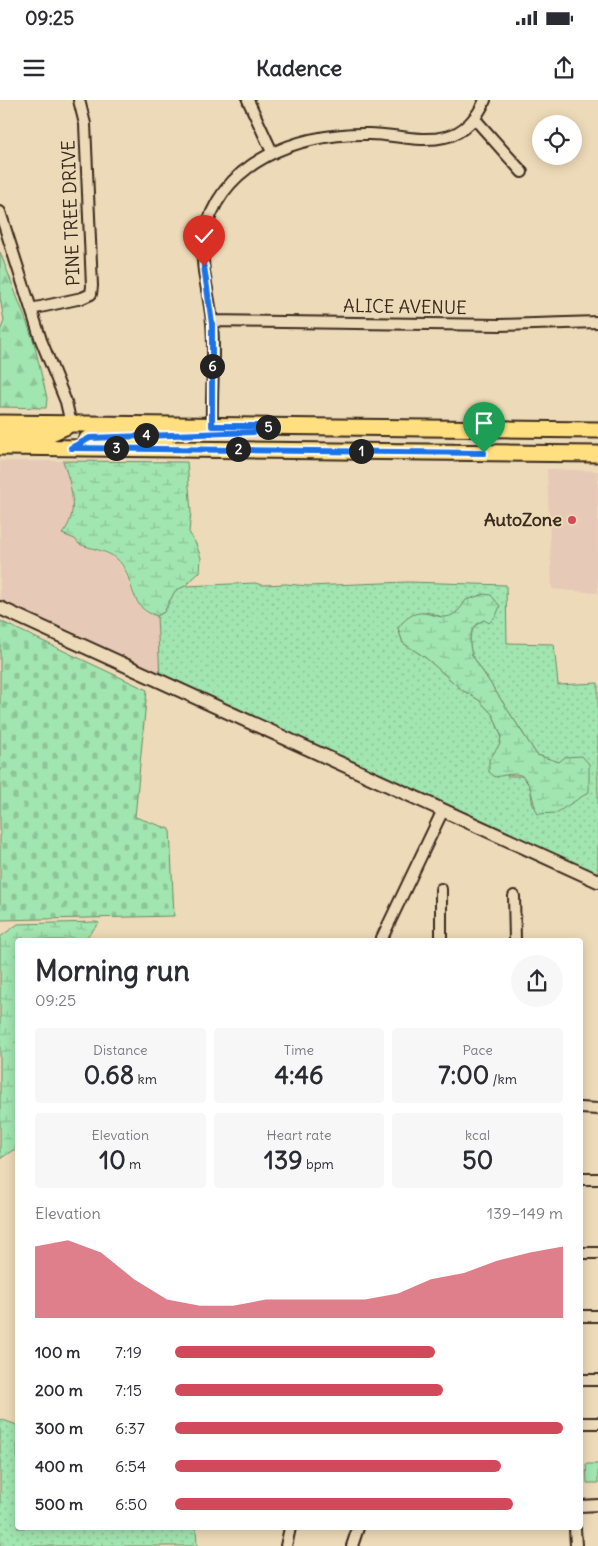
<!DOCTYPE html>
<html lang="en">
<head>
<meta charset="utf-8">
<style>
	body { margin:0; font-family:Delius,sans-serif; background:#f7f7f7; color:#2b2b33; height:100vh; display:flex; flex-direction:column; font-size:19px; white-space:nowrap }
	* { box-sizing:border-box; margin:0 }
	p { font-size:16px; color:#7c7c81 }
	.icon { flex:none; width:28px; height:28px; fill:none; stroke:currentColor; stroke-width:2; stroke-linecap:round; stroke-linejoin:round }
	.map { position:relative; flex:1; overflow:hidden }
	.panel { position:absolute; left:15px; top:838px; width:568px; height:592px; display:flex; flex-direction:column; background:#fff; border-radius:5px; box-shadow:0 2px 12px #0003 }
	.panel>* { flex:none }
	.tools { position:absolute; left:532px; top:15px; display:grid; gap:10px }
	.tools a { display:grid; place-items:center; width:50px; height:50px; border-radius:50%; background:#fff; box-shadow:0 2px 12px #0003; font-size:25px }
	.pin { position:absolute; display:grid; place-items:center; width:42px; height:42px; color:#fff; margin:-51px -21px; border-radius:50% 50% 50% 0; rotate:-45deg; box-shadow:0 0 5px #0007 }
	.pin .icon { rotate:45deg }
	.km { position:absolute; width:25px; height:25px; margin:-12px; border-radius:50%; background:#222; color:#fff; font-size:14px; line-height:25px; text-align:center }
	.round { display:grid; place-items:center; flex:none; width:52px; height:52px; border-radius:26px; background:#f7f7f7 }
	.head { display:flex; align-items:center; justify-content:space-between; height:85px; padding:0 20px }
	h1 { font-size:28px; font-weight:800; line-height:38px }
	.figures { display:grid; grid-template-columns:repeat(3,1fr); gap:8px; height:85px; padding:5px 20px }
	.figures div { display:grid; align-content:center; border-radius:5px; background:#f7f7f7; text-align:center }
	.figures b { font-size:25px; font-weight:800 }
	.figures small { font-size:14px; font-weight:400 }
	.figures p { font-size:14px }
	.chart { height:140px; padding:10px 20px }
	.chart p { display:flex; justify-content:space-between }
	.chart svg { width:100%; height:90px; margin-top:5px; fill:#d1495b; opacity:.7 }
	ul { padding:0 20px; list-style:none; font-size:16px }
	li { display:grid; grid-template-columns:80px 60px 1fr; align-items:center; height:38px }
	li i { height:12px; border-radius:6px; background:#d1495b }
	.status { display:flex; justify-content:space-between; align-items:center; height:35px; padding:0 25px; background:#fff; direction:ltr }
	.status svg { height:14px; fill:currentColor }
	header { display:flex; justify-content:space-between; align-items:center; height:65px; padding:0 20px; background:#fff; font-size:22px; font-weight:800 }
	.map>svg:first-child { display:block }
	.built { fill:#e6c9b7 }
	.grass { fill:url(#grass-dots); stroke:#6e8867; fill-rule:evenodd }
	.forest { fill:url(#forest-firs); stroke:#6e8867 }
	.wetland { fill:url(#wetland-marsh); stroke:#6e8867 }
	.cemetery { fill:url(#cemetery-stones); stroke:#6e8867 }
	.pitch { fill:#a1e5b0; stroke:#6e8867 }
	.lines { fill:none; stroke-linecap:round; stroke-linejoin:round }
	.minor-casing { stroke:#3b2a1e; stroke-width:14 }
	.tertiary-casing { stroke:#3b2a1e; stroke-width:16 }
	.primary-casing { stroke:#3b2a1e; stroke-width:19 }
	.minor { stroke:#eddab8; stroke-width:10 }
	.tertiary { stroke:#eddab8; stroke-width:12 }
	.primary { stroke:#ffdf80; stroke-width:15 }
	.route-casing { stroke:#fff; stroke-width:10 }
	.route { stroke:#1a73e8; stroke-width:6 }
	.poi-dot { fill:#d1495b; stroke:#eddab8; stroke-width:2 }
	.labels { text-anchor:middle; stroke-width:4; stroke-linejoin:round; paint-order:stroke }
	.street-label { font-size:18px; fill:#3b2a1e; stroke:#eddab8 }
	.poi-label { font-size:18px; font-weight:bold; fill:#3b2a1e; stroke:#eddab8; text-anchor:end }
</style>
</head>
<body>
<div class="status"><b>09:25</b><svg viewBox="0 0 49 12"><path d="M0 12V9h3v3zM5 12V6h3v6zM10 12V3h3v9zM15 12V0h3v12zM26 1h20v11H26zM47 4h2v5h-2z"/></svg></div>
<header><svg class="icon" aria-label="menu" viewBox="0 0 24 24"><path d="M4 6h16M4 12h16M4 18h16"/></svg>Kadence<svg class="icon" aria-label="share" viewBox="0 0 24 24"><path d="M12 15V3M7 8l5-5 5 5M5 13v7h14v-7"/></svg></header>
<div class="map">
<svg width="598" height="1446" viewBox="0 0 598 1446">
	<defs>
		<pattern id="grass-dots" width="8" height="8" patternUnits="userSpaceOnUse" patternTransform="scale(1.25)"><rect width="8" height="8" fill="#a1e5b0"/><path d="M2 2h.1M6 6h.1" fill="none" stroke="#8cc597" stroke-width="1.8" stroke-linecap="round"/></pattern>
		<pattern id="forest-firs" width="22" height="20" patternUnits="userSpaceOnUse" patternTransform="scale(1.25)"><rect width="22" height="20" fill="#a1e5b0"/><path d="M5 1l3.5 6h-7zM16 11l3.5 6h-7z" fill="#8cc597"/></pattern>
		<pattern id="wetland-marsh" width="20" height="14" patternUnits="userSpaceOnUse" patternTransform="scale(1.25)"><rect width="20" height="14" fill="#a1e5b0"/><path d="M1 5h8M5 5V1M11 12h8M15 12V8" fill="none" stroke="#8cc597"/></pattern>
		<pattern id="cemetery-stones" width="16" height="16" patternUnits="userSpaceOnUse" patternTransform="scale(1.25)"><rect width="16" height="16" fill="#a1e5b0"/><path d="M2 7V4a2 2 0 0 1 4 0v3zM10 15v-3a2 2 0 0 1 4 0v3z" fill="#8cc597"/></pattern>
	</defs>
	<rect width="100%" height="100%" fill="#eddab8"/>
	<filter id="ink" filterUnits="userSpaceOnUse"><feTurbulence type="fractalNoise" baseFrequency=".02" numOctaves="2"/><feDisplacementMap in="SourceGraphic" scale="10" xChannelSelector="R" yChannelSelector="G"/><feConvolveMatrix kernelMatrix="1 2 1 2 8 2 1 2 1" color-interpolation-filters="sRGB"/></filter>
	<g filter="url(#ink)">
		<!-- built -->
		<path class="built" d="M0,361h63l9,33 1,14 -6,19 12,17 37,14 7,11 12,31 11,13 11,3 3,62 -160,-74z
			M547,369l51,2v122l-46,-4z"/>
		<!-- grass -->
		<path class="grass" d="M408,482l98,3 1,58 47,1 4,41 40,-2v193l-438,-198 -3,-62 7,-4 11,-22 10,-4 70,-3 7,2 24,-1 22,2zM470,498l14,22c-15,6 -16,21 -12,35l65,100 22,7 -26,45 -3,-21 -8,-10h-14l-19,-16 11,-16 1,-9 -8,-20 -14,-15 -17,-10 -36,-32 -23,-15 -5,-15 29,-16 21,7 4,-2z
			M0,1319l17,6 1,103h178l1,18h-197z"/>
		<!-- forest -->
		<path class="forest" d="M0,152l33,87 14,59 -1,10 -46,-1v-76l4,-10 -4,-24z"/>
		<!-- wetland -->
		<path class="wetland" d="M63,361l124,1 4,50 -2,20 7,12 5,14 -1,14 -15,14 -10,5 -11,21 -7,4c-31,-8 -21,-41 -41,-58 -9,-7 -27,-10 -37,-14l-4,-5 -13,-5c18,-21 9,-49 1,-73z
			M484,494l7,1 9,11 -4,10 -7,7 -5,-3c-15,6 -16,21 -12,35l65,100 22,7 6,-5 17,-1 7,8v28l-33,21 -18,1c-7,-11 -5,-40 -23,-40 -6,0 -14,2 -20,3l-6,-5v-12l11,-16 1,-9 -8,-20 -14,-15 -17,-10 -36,-32 -23,-15 -5,-15c28,-38 44,13 68,-28z
			M96,822l3,1 -15,17h-66l-1,210h-4l-13,9v-222l18,-13z"/>
		<!-- cemetery -->
		<path class="cemetery" d="M0,521l147,69 -12,127 35,12 4,87 -174,4z"/>
		<!-- pitch -->
		<path class="pitch" d="M586,1364h12v19h-11z"/>
		<g class="lines">
			<defs>
				<path id="minor" d="M248,0l24,52
					M474,18l48,54
					M0,112l41,128 25,62 5,22
					M31,209l51,-11 9,-4 1,-8 -7,-162 -6,-24
					M212,221l288,4 98,-3
					M212,326c-1,-34 3,-69 0,-103 -2,-28 -13,-57 -8,-86 16,-77 95,-104 165,-103 25,0 51,9 76,3 19,-4 33,-20 40,-37
					M514,796l1,44
					M381,840l62,-130
					M441,840v-51
					M580,1008l18,1
					M580,1079h18
					M580,1153h18
					M580,1216h18
					M580,1280h18
					M580,1323h18
					M580,1406l18,-1
					M575,1428l1,18
					M286,1446l4,-18
					M352,1446l6,-18"/>
				<path id="tertiary" d="M0,508l598,273"/>
				<path id="primary" d="M0,323l598,7
					M0,337l46,-2 21,-9
					M87,339l84,-5
					M0,347l598,7"/>
			</defs>
			<!-- minor casing -->
			<use href="#minor" class="minor-casing"/>
			<!-- tertiary casing -->
			<use href="#tertiary" class="tertiary-casing"/>
			<!-- primary casing -->
			<use href="#primary" class="primary-casing"/>
			<!-- minor -->
			<use href="#minor" class="minor"/>
			<!-- tertiary -->
			<use href="#tertiary" class="tertiary"/>
			<!-- primary -->
			<use href="#primary" class="primary"/>
		</g>
	</g>
	<g class="lines" filter="url(#ink)">
		<defs>
			<path id="route" d="M204,166l8,58v102h60l-18,6 -164,6 -19,10 413,5"/>
		</defs>
		<!-- route casing -->
		<use href="#route" class="route-casing"/>
		<!-- route -->
		<use href="#route" class="route"/>
	</g>
	<!-- markers -->
	<circle class="poi-dot" cx="572" cy="420" r="5"/>
	<g class="labels">
		<!-- street labels -->
		<g class="street-label">
			<text transform="translate(71 113) rotate(-92)" y="6">PINE TREE DRIVE</text>
			<text transform="translate(405 207) rotate(1)" y="6">ALICE AVENUE</text>
		</g>
		<!-- poi labels -->
		<g class="poi-label">
			<text x="562" y="426">AutoZone</text>
		</g>
	</g>
</svg>
<div class="tools">
<a><svg class="icon" aria-label="locate" viewBox="0 0 24 24"><circle cx="12" cy="12" r="6"/><path d="M12 2v4M12 18v4M2 12h4M18 12h4"/></svg></a>
</div>
<div class="pin" style="left:484px;top:353px;background:#1e9e55"><svg class="icon" aria-label="arrive" viewBox="0 0 24 24"><path d="M6 21V4h12l-3 4 3 4H6"/></svg></div>
<div class="pin" style="left:204px;top:166px;background:#d93025"><svg class="icon" aria-label="check" viewBox="0 0 24 24"><path d="M5 12l5 5 9-10"/></svg></div>
<b class="km" style="left:361px;top:351px">1</b>
<b class="km" style="left:238px;top:349px">2</b>
<b class="km" style="left:116px;top:348px">3</b>
<b class="km" style="left:146px;top:335px">4</b>
<b class="km" style="left:268px;top:327px">5</b>
<b class="km" style="left:212px;top:266px">6</b>
<section class="panel">
<div class="head"><div><h1>Morning run</h1><p>09:25</p></div><a class="round"><svg class="icon" aria-label="share" viewBox="0 0 24 24"><path d="M12 15V3M7 8l5-5 5 5M5 13v7h14v-7"/></svg></a></div>
<div class="figures">
<div><p>Distance</p><b>0.68<small> km</small></b></div>
<div><p>Time</p><b>4:46</b></div>
<div><p>Pace</p><b>7:00<small> /km</small></b></div>
</div>
<div class="figures">
<div><p>Elevation</p><b>10<small> m</small></b></div>
<div><p>Heart rate</p><b>139<small> bpm</small></b></div>
<div><p>kcal</p><b>50</b></div>
</div>
<div class="chart"><p><span>Elevation</span>139–149 m</p>
<svg viewBox="0 0 160 44" preserveAspectRatio="none"><path d="M0 44V9L10 6L20 12L30 25L40 35L50 38L60 38L70 35L80 35L90 35L100 35L110 32L120 25L130 22L140 16L150 12L160 9V44z"/></svg>
</div>
<ul>
<li><b>100 m</b>7:19<i style="width:67%"></i></li>
<li><b>200 m</b>7:15<i style="width:69%"></i></li>
<li><b>300 m</b>6:37<i style="width:100%"></i></li>
<li><b>400 m</b>6:54<i style="width:84%"></i></li>
<li><b>500 m</b>6:50<i style="width:87%"></i></li>
</ul>
</section>
</div>
</body>
</html>
